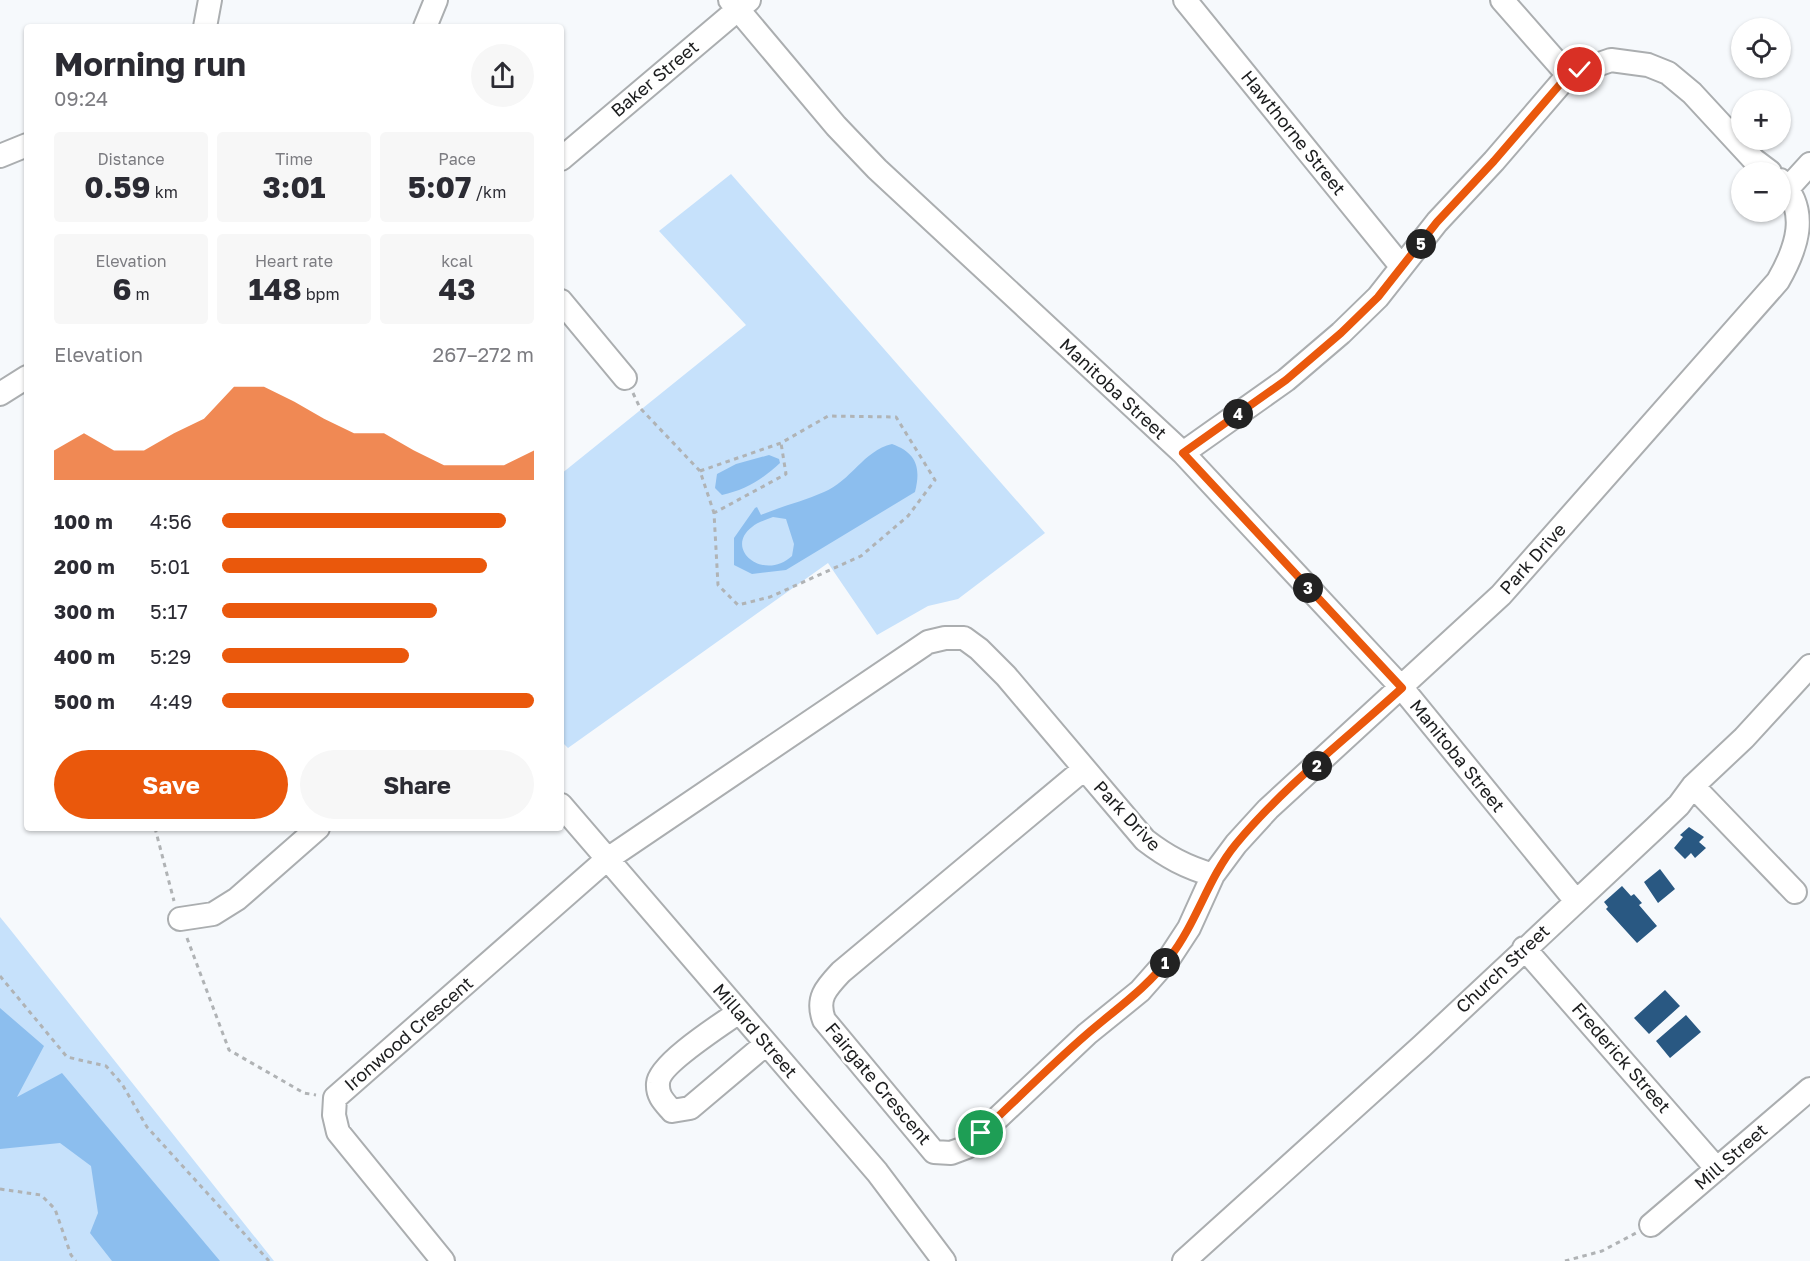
<!DOCTYPE html>
<html lang="en">
<head>
<meta charset="utf-8">
<style>
	body { margin:0; font-family:"Golos Text",sans-serif; background:#f7f7f7; color:#2b2b33; height:100vh; display:flex; flex-direction:column; font-size:22px; white-space:nowrap }
	* { box-sizing:border-box; margin:0 }
	p { font-size:20px; color:#7c7c81 }
	.icon { flex:none; width:33px; height:33px; fill:none; stroke:currentColor; stroke-width:2; stroke-linecap:round; stroke-linejoin:round }
	.map { position:relative; flex:1; overflow:hidden }
	.drawer { position:absolute; left:24px; top:24px; width:540px; height:807px; display:flex; flex-direction:column; background:#fff; border-radius:6px; box-shadow:0 2px 4px #0004 }
	.drawer>* { flex:none }
	.controls { position:absolute; left:1731px; top:18px; display:grid; gap:12px }
	.controls a { display:grid; place-items:center; width:60px; height:60px; border-radius:50%; background:#fff; box-shadow:0 2px 4px #0004; font-size:30px }
	.pin { position:absolute; display:grid; place-items:center; width:51px; height:51px; color:#fff; margin:-26px; border:3px solid #fff; border-radius:50%; box-shadow:0 2px 6px #0007 }
	.km { position:absolute; width:30px; height:30px; margin:-15px; border-radius:50%; background:#222; color:#fff; font-size:16px; line-height:30px; text-align:center }
	.round { display:grid; place-items:center; flex:none; width:63px; height:63px; border-radius:32px; background:#f7f7f7 }
	.head { display:flex; align-items:center; justify-content:space-between; height:102px; padding:0 30px }
	h1 { font-size:33px; font-weight:700; line-height:45px }
	.figures { display:grid; grid-template-columns:repeat(3,1fr); gap:9px; height:102px; padding:6px 30px }
	.figures div { display:grid; align-content:center; border-radius:6px; background:#f7f7f7; text-align:center }
	.figures b { font-size:30px; font-weight:700 }
	.figures small { font-size:16px; font-weight:400 }
	.figures p { font-size:16px }
	.chart { height:168px; padding:12px 30px }
	.chart p { display:flex; justify-content:space-between }
	.chart svg { width:100%; height:108px; margin-top:6px; fill:#ea580c; opacity:.7 }
	.cta { display:flex; gap:12px; margin-top:auto; padding:12px 30px }
	.cta a { flex:1; height:69px; border-radius:36px; background:#ea580c; color:#fff; font-size:24px; font-weight:700; line-height:69px; text-align:center }
	.cta a+a { background:#f7f7f7; color:#2b2b33 }
	ul { padding:0 30px; list-style:none; font-size:20px }
	li { display:grid; grid-template-columns:96px 72px 1fr; align-items:center; height:45px }
	li i { height:15px; border-radius:8px; background:#ea580c }
	.map>svg:first-child { display:block }
	.green { fill:#c6e1fb }
	.water { fill:#8cbeee; fill-rule:evenodd }
	.building { fill:#295882 }
	.lines { fill:none; stroke-linecap:round; stroke-linejoin:round }
	.minor-casing { stroke:#abaeb0; stroke-width:26 }
	.path { stroke:#b0b3b5; stroke-width:3; stroke-dasharray:4.5 4.5; stroke-linecap:butt }
	.minor { stroke:#fff; stroke-width:22 }
	.route-casing { stroke:#fff; stroke-width:12 }
	.route { stroke:#ea580c; stroke-width:8 }
	.labels { text-anchor:middle; stroke-width:6; stroke-linejoin:round; paint-order:stroke }
	.street-label { font-size:18px; fill:#1c1d1e; stroke:#fff }
</style>
</head>
<body>
<div class="map">
<svg width="1810" height="1261" viewBox="0 0 1810 1261">
	<rect width="100%" height="100%" fill="#f6f9fc"/>
	<!-- green -->
	<path class="green" d="M731,174l314,359 -87,66 -30,7 -51,29 -49,-72 -260,185 -7,-7v-267l185,-149 -87,-94z
		M0,917l9,11 265,333h-274z"/>
	<!-- water -->
	<path class="water" d="M892,444c25,9 29,24 23,48l-129,78 -34,4 -18,-9v-27l21,-30 2,-1 4,8c21,-9 43,-14 63,-23 27,-11 39,-41 68,-48zM773,517l13,2 8,25 -2,12c-28,26 -69,-7 -40,-29 5,-5 14,-7 21,-10z
		M769,455l10,4 1,4c-17,16 -35,27 -58,32l-7,-7 2,-14 19,-10z
		M0,1008l44,38 -27,51 45,-24 158,188h-108l-22,-28 8,-20 -7,-47 -31,-23 -60,6z"/>
	<!-- building -->
	<path class="building" d="M1689,827l15,10 -5,5 7,6 -11,10 -4,-5 -6,6 -11,-11 9,-11 -3,-2z
		M1660,869l15,20 -17,14 -14,-21z
		M1622,886l9,10 3,-2 8,9 -3,2 18,21 -20,17 -31,-34 2,-2 -4,-5z
		M1665,990l15,16 -31,28 -15,-16z
		M1686,1015l15,17 -31,26 -14,-17z"/>
	<g class="lines">
		<defs>
			<path id="minor" d="M730,0l106,126 41,43 306,284 219,235 174,213
				M1185,0l216,266
				M1502,0l66,75
				M205,27l5,-27
				M425,27l11,-27
				M0,156l27,-11
				M561,159l188,-159
				M1789,187l21,-23
				M561,301l64,77
				M0,394l27,-17
				M1183,453l103,-73 55,-47 37,-36 59,-75 57,-61 74,-86 43,-15 37,5 20,8 24,20 62,67 16,12
				M1084,769l-243,203c-15,16 -25,26 -17,48l110,132 17,1 16,-6 120,-113 53,-43 30,-34 19,-29 24,-53
				M1693,786l102,106
				M561,805l316,367 67,89
				M180,919l33,-5 24,-15 81,-71
				M1524,948l193,221
				M739,1012c-17,12 -80,52 -81,71 -1,13 6,19 14,28l18,-3 76,-64
				M1651,1225l159,-136
				M443,1261l-105,-129 -4,-17 1,-17 271,-238 322,-218 17,-4h19l15,11 27,27 139,164c22,17 41,27 68,35l23,-31 32,-35 233,-214 277,-314c19,-33 32,-70 2,-101
				M1184,1261l238,-215 233,-218 24,-23 14,-19 51,-48 66,-72"/>
		</defs>
		<!-- minor casing -->
		<use href="#minor" class="minor-casing"/>
		<!-- path -->
		<path class="path" d="M633,393l7,15 60,63 14,42
			M700,471l81,-28 47,-27 68,1 39,63 -27,36 -47,40 -91,41 -32,8 -20,-20 -4,-72 72,-39 -5,-31
			M155,828l19,73
			M187,938l42,112 75,43 12,2
			M0,976l67,81 39,9 16,18 25,43 122,134
			M0,1189l41,6 14,14 16,46 5,6
			M1565,1261l37,-10 34,-18"/>
		<!-- minor -->
		<use href="#minor" class="minor"/>
	</g>
	<g class="lines">
		<defs>
			<path id="route" d="M981,1133c35,-33 69,-67 106,-99 29,-25 60,-46 83,-77 27,-35 38,-79 66,-113 48,-58 110,-105 166,-156l-219,-235 103,-73 55,-47 37,-36 59,-75 57,-61 74,-86 12,-5"/>
		</defs>
		<!-- route casing -->
		<use href="#route" class="route-casing"/>
		<!-- route -->
		<use href="#route" class="route"/>
	</g>
	<g class="labels">
		<!-- street labels -->
		<g class="street-label">
			<text transform="translate(655 79) rotate(-40)" y="6">Baker Street</text>
			<text transform="translate(1293 133) rotate(51)" y="6">Hawthorne Street</text>
			<text transform="translate(1113 389) rotate(43)" y="6">Manitoba Street</text>
			<text transform="translate(1533 559) rotate(-48)" y="6">Park Drive</text>
			<text transform="translate(1457 756) rotate(51)" y="6">Manitoba Street</text>
			<text transform="translate(1127 816) rotate(47)" y="6">Park Drive</text>
			<text transform="translate(1503 969) rotate(-43)" y="6">Church Street</text>
			<text transform="translate(755 1031) rotate(49)" y="6">Millard Street</text>
			<text transform="translate(409 1034) rotate(-41)" y="6">Ironwood Crescent</text>
			<text transform="translate(1621 1058) rotate(49)" y="6">Frederick Street</text>
			<text transform="translate(878 1084) rotate(50)" y="6">Fairgate Crescent</text>
			<text transform="translate(1731 1157) rotate(-41)" y="6">Mill Street</text>
		</g>
	</g>
</svg>
<div class="controls">
<a><svg class="icon" aria-label="locate" viewBox="0 0 24 24"><circle cx="12" cy="12" r="6"/><path d="M12 2v4M12 18v4M2 12h4M18 12h4"/></svg></a>
<a>+</a>
<a>−</a>
</div>
<div class="pin" style="left:981px;top:1133px;background:#1e9e55"><svg class="icon" aria-label="arrive" viewBox="0 0 24 24"><path d="M6 21V4h12l-3 4 3 4H6"/></svg></div>
<div class="pin" style="left:1580px;top:70px;background:#d93025"><svg class="icon" aria-label="check" viewBox="0 0 24 24"><path d="M5 12l5 5 9-10"/></svg></div>
<b class="km" style="left:1165px;top:963px">1</b>
<b class="km" style="left:1317px;top:766px">2</b>
<b class="km" style="left:1308px;top:588px">3</b>
<b class="km" style="left:1238px;top:414px">4</b>
<b class="km" style="left:1421px;top:244px">5</b>
<section class="drawer">
<div class="head"><div><h1>Morning run</h1><p>09:24</p></div><a class="round"><svg class="icon" aria-label="share" viewBox="0 0 24 24"><path d="M12 15V3M7 8l5-5 5 5M5 13v7h14v-7"/></svg></a></div>
<div class="figures">
<div><p>Distance</p><b>0.59<small> km</small></b></div>
<div><p>Time</p><b>3:01</b></div>
<div><p>Pace</p><b>5:07<small> /km</small></b></div>
</div>
<div class="figures">
<div><p>Elevation</p><b>6<small> m</small></b></div>
<div><p>Heart rate</p><b>148<small> bpm</small></b></div>
<div><p>kcal</p><b>43</b></div>
</div>
<div class="chart"><p><span>Elevation</span>267–272 m</p>
<svg viewBox="0 0 160 44" preserveAspectRatio="none"><path d="M0 44V32L10 25L20 32L30 32L40 25L50 19L60 6L70 6L80 12L90 19L100 25L110 25L120 32L130 38L140 38L150 38L160 32V44z"/></svg>
</div>
<ul>
<li><b>100 m</b>4:56<i style="width:91%"></i></li>
<li><b>200 m</b>5:01<i style="width:85%"></i></li>
<li><b>300 m</b>5:17<i style="width:69%"></i></li>
<li><b>400 m</b>5:29<i style="width:60%"></i></li>
<li><b>500 m</b>4:49<i style="width:100%"></i></li>
</ul>
<div class="cta"><a>Save</a><a>Share</a></div>
</section>
</div>
</body>
</html>
